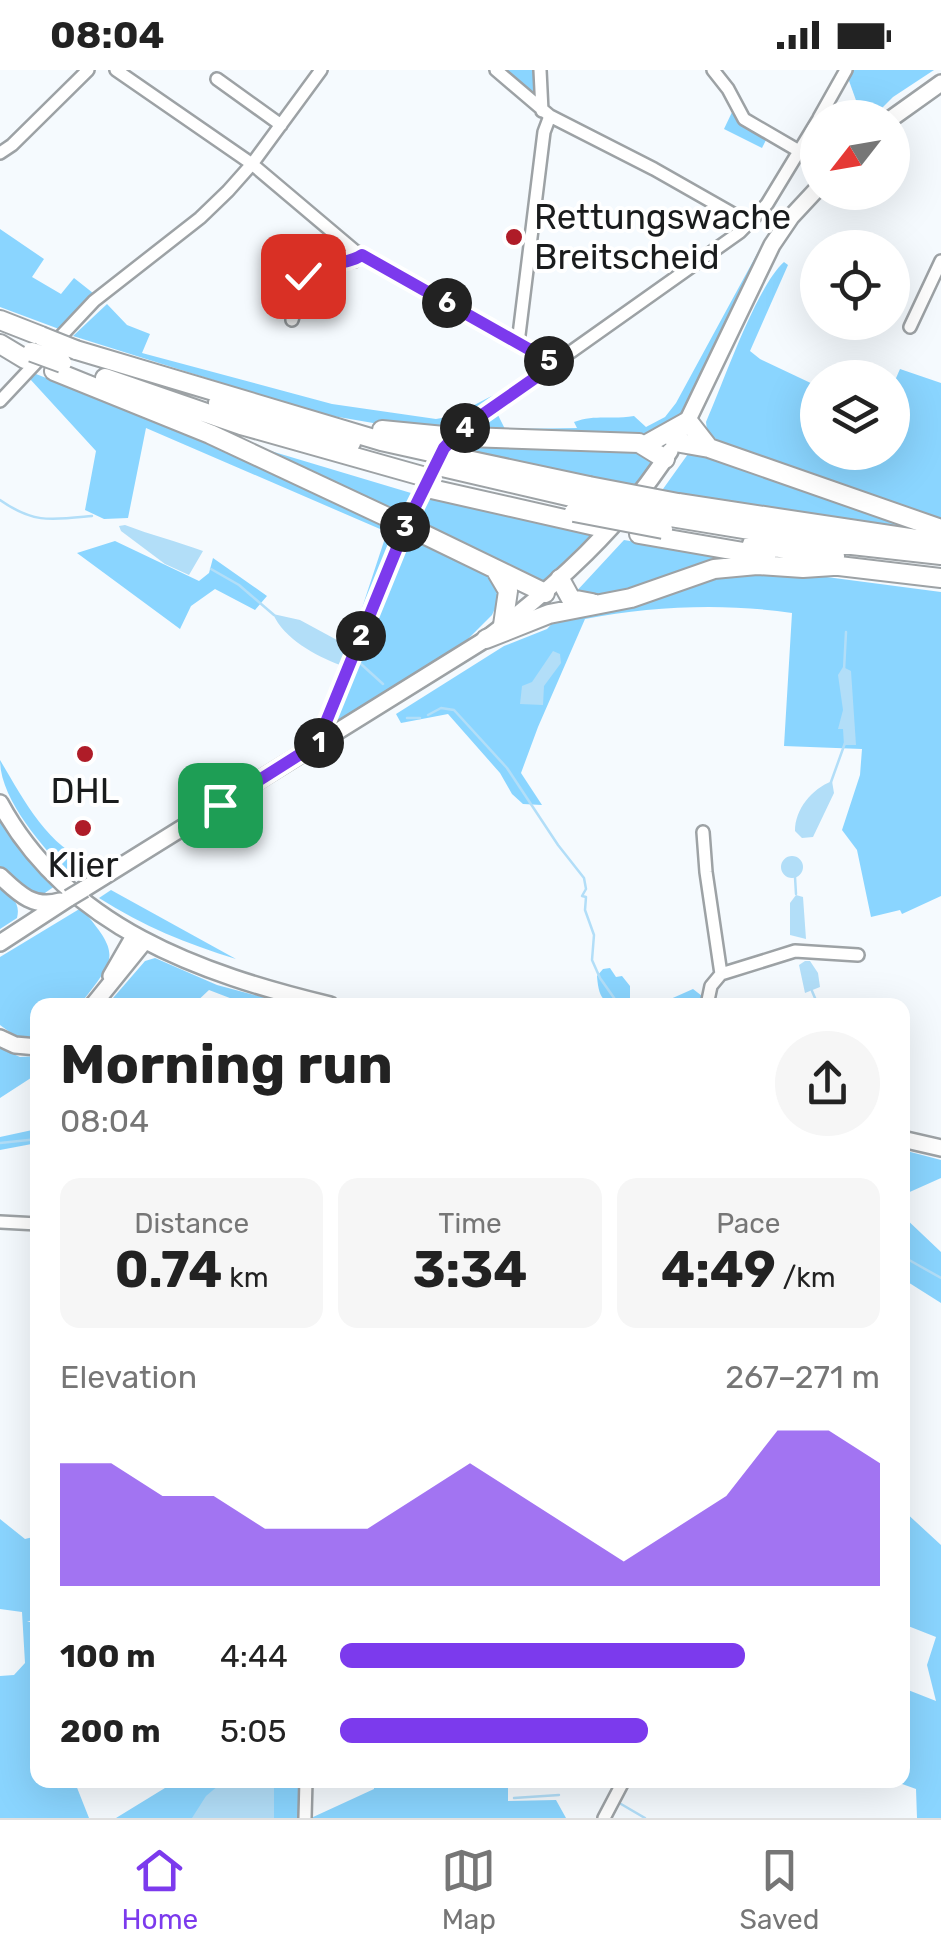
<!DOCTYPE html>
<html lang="en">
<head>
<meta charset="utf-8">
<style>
	body { margin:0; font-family:Rubik,sans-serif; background:#f6f6f6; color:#222; height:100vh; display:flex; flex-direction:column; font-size:38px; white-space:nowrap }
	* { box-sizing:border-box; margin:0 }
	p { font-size:32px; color:#767676 }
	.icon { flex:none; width:55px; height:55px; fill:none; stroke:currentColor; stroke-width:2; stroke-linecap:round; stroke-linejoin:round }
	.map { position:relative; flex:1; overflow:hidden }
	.sheet { position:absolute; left:30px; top:928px; width:880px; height:790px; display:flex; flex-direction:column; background:#fff; border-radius:20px; box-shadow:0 10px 40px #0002 }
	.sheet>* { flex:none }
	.needle { width:65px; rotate:239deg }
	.controls { position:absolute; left:800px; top:30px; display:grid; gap:20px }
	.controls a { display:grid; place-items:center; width:110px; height:110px; border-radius:50%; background:#fff; box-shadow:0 10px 40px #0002; font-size:50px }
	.pin { position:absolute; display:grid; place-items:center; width:85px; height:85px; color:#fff; margin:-42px; border-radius:20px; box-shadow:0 5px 15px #0006 }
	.km { position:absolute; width:50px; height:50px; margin:-25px; border-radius:50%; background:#222; color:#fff; font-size:28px; line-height:50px; text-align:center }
	.round { display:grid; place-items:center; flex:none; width:105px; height:105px; border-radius:52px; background:#f6f6f6 }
	.overview { display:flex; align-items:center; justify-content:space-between; height:170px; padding:0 30px }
	h1 { font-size:55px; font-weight:700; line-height:75px }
	.metrics { display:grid; grid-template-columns:repeat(3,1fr); gap:15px; height:170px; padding:10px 30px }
	.metrics div { display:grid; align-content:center; border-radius:20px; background:#f6f6f6; text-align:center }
	.metrics b { font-size:50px; font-weight:700 }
	.metrics small { font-size:28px; font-weight:400 }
	.metrics p { font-size:28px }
	.chart { height:280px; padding:20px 30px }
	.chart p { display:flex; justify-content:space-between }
	.chart svg { width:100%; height:180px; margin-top:10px; fill:#7c3aed; opacity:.7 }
	ul { padding:0 30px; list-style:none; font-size:32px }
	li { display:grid; grid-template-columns:160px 120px 1fr; align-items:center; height:75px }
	li i { height:25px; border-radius:12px; background:#7c3aed }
	.status { display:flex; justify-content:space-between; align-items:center; height:70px; padding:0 50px; background:#fff; direction:ltr }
	.status svg { height:28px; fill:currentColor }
	.dock { display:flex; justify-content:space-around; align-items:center; height:140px; border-top:2px solid #e0e0e0; background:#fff; font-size:28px; color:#767676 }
	.dock a { display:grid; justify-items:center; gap:5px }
	.dock .on { color:#7c3aed }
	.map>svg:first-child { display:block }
	.green { fill:#8ad5ff }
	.water { fill:#b2def8 }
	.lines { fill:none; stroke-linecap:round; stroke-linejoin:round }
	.stream { stroke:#b2def8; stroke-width:2.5 }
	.minor-casing { stroke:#9da2a5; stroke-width:16 }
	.major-casing { stroke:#9da2a5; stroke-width:20 }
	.highway-casing { stroke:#9da2a5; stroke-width:22 }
	.minor { stroke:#fff; stroke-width:11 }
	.major { stroke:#fff; stroke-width:15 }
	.highway { stroke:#fff; stroke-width:18 }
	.major-bridge-casing { stroke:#9da2a5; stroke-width:20; stroke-linecap:butt }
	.highway-bridge-casing { stroke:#9da2a5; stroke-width:22; stroke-linecap:butt }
	.major-bridge { stroke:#fff; stroke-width:15 }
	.highway-bridge { stroke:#fff; stroke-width:18 }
	.route-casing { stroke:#fff; stroke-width:20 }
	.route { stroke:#7c3aed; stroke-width:12 }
	.poi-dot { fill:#af1c28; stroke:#fff; stroke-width:4 }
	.labels { text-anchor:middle; stroke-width:8; stroke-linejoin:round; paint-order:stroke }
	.poi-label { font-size:35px; fill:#1a1c1d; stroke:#fff }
</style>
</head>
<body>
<div class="status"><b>08:04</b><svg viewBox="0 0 49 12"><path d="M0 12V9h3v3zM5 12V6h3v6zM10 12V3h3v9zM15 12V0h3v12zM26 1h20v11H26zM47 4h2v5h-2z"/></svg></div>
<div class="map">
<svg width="941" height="1748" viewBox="0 0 941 1748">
	<rect width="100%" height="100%" fill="#f5fafe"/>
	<!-- green -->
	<path class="green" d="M504,0h33l1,24 -5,3z
		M853,0h81l-41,27 -20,20h-11l-14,-39z
		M733,40l34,28 -5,10 -38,-19z
		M0,159l44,30 -12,18 29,17 13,-16 19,15 -34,36 -59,-22z
		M758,182c-1,13 -67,150 -80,165 -7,8 -15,14 -25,19l-186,-4 25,-18 6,1 7,14 72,-1 -3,-6c22,-8 38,-2 60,-6l12,11 19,-10 11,-14z
		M784,192l4,3 -38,86 10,8 57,27 1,66h74l1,-67 7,-16 41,14v140l-222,-81 -12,-11 -1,-9c17,-38 50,-135 78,-160z
		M107,234l20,21 23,9 -8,19 190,51 104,15c24,-3 47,-21 70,-29v4l-52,36 -52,-2 -81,-14 -248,-78z
		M36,304l181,71 182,86 -32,80 -5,-3 25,-76 -241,-104 -18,90 -24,1 -19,-9 11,-59 -66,-72z
		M237,371l174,52 -8,25z
		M454,374l173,2 27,13 -22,30 -180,-38z
		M688,384l9,1 244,79 -283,-38z
		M425,427l153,34 13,4 -52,51 -125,-63z
		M409,466l83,41 11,14 -11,24 -24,24 -131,84 -1,-8 43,-98 -5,-3z
		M624,470l116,19 -122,38 -45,-2z
		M115,471l84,40 10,-8 4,-15 54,38 -12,14 -40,-21 -24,17 -11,23 -103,-76z
		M773,500l168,22v304l-39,18 -2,-4 -29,7 -14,-67 -15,-20 18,-55 2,-26 -78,-3 8,-133c-68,-10 -139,-7 -207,6l-47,108 -17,46 21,32 -19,-1 -11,-10 -12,-21 -52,-59 -47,9 -5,-9 108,-68 43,-17 13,-14 149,-40z
		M0,690c24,40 47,87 93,104l-23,12c-26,-28 -70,-76 -70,-116z
		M0,752l31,42 24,22 -16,11 -12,-5 -27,-26z
		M0,817c11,10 21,15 17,31l-17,11z
		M111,820l125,69c-49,-15 -93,-33 -137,-61z
		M81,838c41,48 35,49 -1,97h-42l-1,34 -22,-3 -15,-11v-68z
		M155,888l62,27 75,20h-44l-39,-15 -16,15h-86l38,-44z
		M610,898l6,9 6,-1 8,10v19c-24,0 -31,-2 -33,-29l6,-7z
		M693,919l9,7 -2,9h-43z
		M0,978l20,9 18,-1 -1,18 -37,24z
		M37,1059v14l-37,7v-13z
		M903,1080l38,10v18l-38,17z
		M902,1145l39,37v51l-38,-24z
		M903,1440l38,35v273h-24l-1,-29 -25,-9h11l1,-92 33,13 -9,-36 9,-28 -33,-13z
		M0,1449l25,20 12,-3v82l-10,4h10l1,158h36l15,38h-89v-142l14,-1 11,-12 -3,-51 -22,-3z
		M178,1710h124l-1,38h-185z
		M374,1710h134v21l48,-1 10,18h-255l63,-29z"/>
	<!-- water -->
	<path class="water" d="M125,455c26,10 51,16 78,26l-14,24 -24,-11 -44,-33 -2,-5z
		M273,544l27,6 48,26 -8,19c-24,-9 -56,-26 -67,-51z
		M553,581l7,3 1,9 -17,23 -1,19 -23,-1 2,-18 10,-4z
		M843,597l8,4 5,74h-12l-1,-16h-5l5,-19 -5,-35z
		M832,711l2,12 -21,44 -11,1 -7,-7c0,-22 17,-42 37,-50z
		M781 797a11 11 0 1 1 22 0a11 11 0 1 1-22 0Z
		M796,825l7,2 3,42 -16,-4v-32z
		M805,891h5l8,12 2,14 -15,6 -6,-28z
		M225,1710h49v38h-82l14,-22z"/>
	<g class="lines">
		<!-- stream -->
		<path class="stream" d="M0,430c34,24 52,20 92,16
			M211,499l28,16 35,30
			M361,594l22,20
			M844,600l2,-38
			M428,645l13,-7 13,2 53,58 51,77 26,33 2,11 -4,7 4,1 -1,13 9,25 -2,25 8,18 19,27
			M407,648h13
			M831,712l14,-39
			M795,807l1,17
			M812,921l6,14
			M0,1073l38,-4
			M902,1186l39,22
			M514,1728l45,-3
			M621,1734l24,14"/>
		<defs>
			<path id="minor" d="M116,0l136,94 103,87 200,113
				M496,0l54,46 104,53 95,54
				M540,0l2,41
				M713,0l15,19 16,30 55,32
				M217,9l64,46
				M819,48l27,-48
				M0,83l12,-8 76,-75
				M292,250l14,-49 48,-10 8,-6
				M910,257l31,-66
				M518,273l26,-211 6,-16
				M0,331l94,-100 106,-83 28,-27 24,-27 69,-94
				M438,389l11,-18 13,-12 278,-197 27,-28 51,-84
				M325,669l-2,-12 104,-247
				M703,762l3,40 15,102 -10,12 -4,19
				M721,904l74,-23 63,4
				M0,1152l38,2
				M305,1748l1,-38
				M604,1748l20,-38"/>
			<path id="major" d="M892,48l49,-35
				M684,358l88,-183 19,-28 27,-29
				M0,733c67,124 201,171 330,202
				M0,806c18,17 33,33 60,25
				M84,819l402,-250c70,-53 136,-113 184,-188
				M0,873l69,-45
				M111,906l23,-40
				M93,935l51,-63
				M0,968l15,7 23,2
				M902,1069l39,9"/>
			<path id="highway" d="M0,250l41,16
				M0,274l25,15
				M76,280l305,91 54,12
				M54,301l156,63 190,89
				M105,308l136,47 181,51
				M218,333l133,40
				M382,360l62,6
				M468,367l171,6 26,16
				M675,372l34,6 232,81
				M645,375l43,-24 21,27
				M444,385l145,31
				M438,396l142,33
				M427,418l168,38
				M678,433l258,39
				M671,447l145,24 125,14
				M411,458l134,65
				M639,464l127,22
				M752,474l83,12
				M822,494l119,14
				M495,499l13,22 -5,34
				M560,509l11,20 21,4
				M486,569l63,-25 82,-16 83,-29 43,-4 46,3 30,-2"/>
		</defs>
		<!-- minor casing -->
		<use href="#minor" class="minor-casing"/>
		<!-- major casing -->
		<use href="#major" class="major-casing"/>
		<!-- highway casing -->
		<use href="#highway" class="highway-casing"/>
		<!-- minor -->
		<use href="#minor" class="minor"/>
		<!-- major -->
		<use href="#major" class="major"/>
		<!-- highway -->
		<use href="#highway" class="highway"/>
		<defs>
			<path id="major-bridge" d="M69,828l15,-9"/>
			<path id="highway-bridge" d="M41,266l35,14
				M32,282l30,11
				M444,366l24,1
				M435,383l9,2
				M422,406l11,2
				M589,416l89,17
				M580,429l91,18
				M574,442l89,17
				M400,453l11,5"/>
		</defs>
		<!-- major-bridge casing -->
		<use href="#major-bridge" class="major-bridge-casing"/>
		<!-- highway-bridge casing -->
		<use href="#highway-bridge" class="highway-bridge-casing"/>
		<!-- major-bridge -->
		<use href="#major-bridge" class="major-bridge"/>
		<!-- highway-bridge -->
		<use href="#highway-bridge" class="highway-bridge"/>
	</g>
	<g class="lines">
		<defs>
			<path id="route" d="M220,735l104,-66v-12l84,-206 36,-73 18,-19 93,-65 -193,-109c-18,12 -44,5 -59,21"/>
		</defs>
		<!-- route casing -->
		<use href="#route" class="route-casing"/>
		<!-- route -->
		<use href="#route" class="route"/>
	</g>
	<!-- markers -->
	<g class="poi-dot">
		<circle cx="514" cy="167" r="10"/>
		<circle cx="85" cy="684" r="10"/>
		<circle cx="83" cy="758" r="10"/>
	</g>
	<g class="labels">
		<!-- poi labels -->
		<g class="poi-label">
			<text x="534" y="159" text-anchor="start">Rettungswache<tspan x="534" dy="40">Breitscheid</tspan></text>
			<text x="85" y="733">DHL</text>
			<text x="83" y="807">Klier</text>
		</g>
	</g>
</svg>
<div class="controls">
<a><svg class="needle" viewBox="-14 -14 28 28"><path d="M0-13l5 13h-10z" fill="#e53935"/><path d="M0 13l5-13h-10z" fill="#767676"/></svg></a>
<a><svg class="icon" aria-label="locate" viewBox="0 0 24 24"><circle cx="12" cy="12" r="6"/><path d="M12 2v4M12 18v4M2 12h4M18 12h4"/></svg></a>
<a><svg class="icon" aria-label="layers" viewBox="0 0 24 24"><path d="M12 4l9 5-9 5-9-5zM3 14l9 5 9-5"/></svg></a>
</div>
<div class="pin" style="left:220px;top:735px;background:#1e9e55"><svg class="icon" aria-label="arrive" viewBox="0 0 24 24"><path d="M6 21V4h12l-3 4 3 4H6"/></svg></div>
<div class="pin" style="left:303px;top:206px;background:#d93025"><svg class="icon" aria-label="check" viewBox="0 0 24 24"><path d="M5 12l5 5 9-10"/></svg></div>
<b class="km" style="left:319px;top:673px">1</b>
<b class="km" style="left:361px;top:566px">2</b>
<b class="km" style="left:405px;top:457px">3</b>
<b class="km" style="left:465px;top:358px">4</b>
<b class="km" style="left:549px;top:291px">5</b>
<b class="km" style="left:447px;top:233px">6</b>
<section class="sheet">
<div class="overview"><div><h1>Morning run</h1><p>08:04</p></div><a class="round"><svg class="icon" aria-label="share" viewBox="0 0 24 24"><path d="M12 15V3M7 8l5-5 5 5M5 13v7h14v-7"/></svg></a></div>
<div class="metrics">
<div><p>Distance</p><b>0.74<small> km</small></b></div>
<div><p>Time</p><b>3:34</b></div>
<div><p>Pace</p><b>4:49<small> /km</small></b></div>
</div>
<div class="chart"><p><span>Elevation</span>267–271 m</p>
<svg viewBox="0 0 160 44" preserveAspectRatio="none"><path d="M0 44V14L10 14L20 22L30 22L40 30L50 30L60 30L70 22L80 14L90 22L100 30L110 38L120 30L130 22L140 6L150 6L160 14V44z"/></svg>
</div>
<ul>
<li><b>100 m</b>4:44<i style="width:75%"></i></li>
<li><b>200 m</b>5:05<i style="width:57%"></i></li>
</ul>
</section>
</div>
<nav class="dock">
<a class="on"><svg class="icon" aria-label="home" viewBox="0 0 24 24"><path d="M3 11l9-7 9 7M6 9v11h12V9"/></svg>Home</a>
<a><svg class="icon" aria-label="map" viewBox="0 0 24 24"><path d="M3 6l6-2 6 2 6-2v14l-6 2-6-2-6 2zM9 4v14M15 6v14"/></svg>Map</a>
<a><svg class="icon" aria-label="saved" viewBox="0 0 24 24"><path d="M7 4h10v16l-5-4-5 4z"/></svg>Saved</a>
</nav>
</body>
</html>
